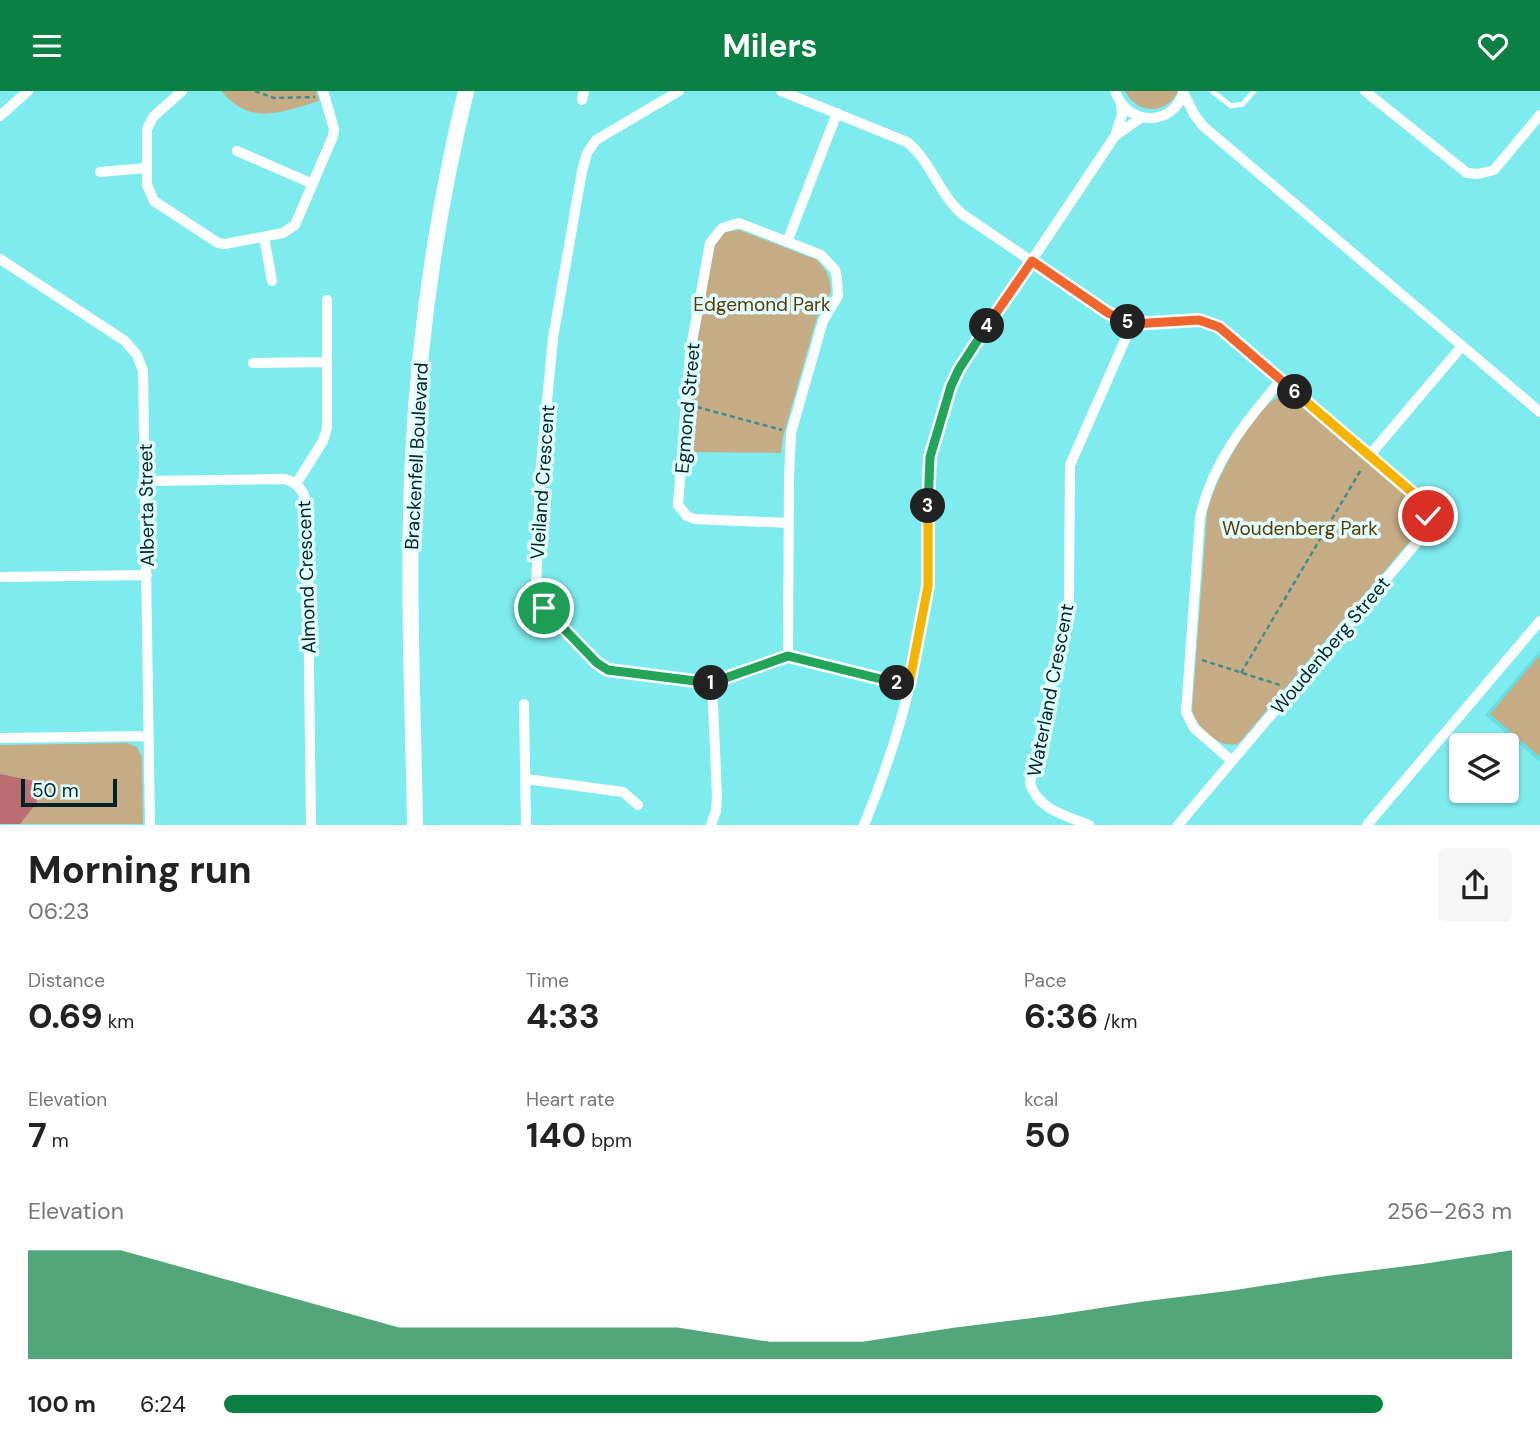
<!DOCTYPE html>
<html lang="en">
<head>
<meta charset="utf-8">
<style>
	body { margin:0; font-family:"DM Sans",sans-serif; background:#f6f6f6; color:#222; height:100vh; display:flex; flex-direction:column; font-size:26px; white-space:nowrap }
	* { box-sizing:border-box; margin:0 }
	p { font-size:23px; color:#767676 }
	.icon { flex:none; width:38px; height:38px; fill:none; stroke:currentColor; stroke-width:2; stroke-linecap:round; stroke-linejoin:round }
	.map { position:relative; height:734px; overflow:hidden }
	.side { display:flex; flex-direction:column; background:#fff; flex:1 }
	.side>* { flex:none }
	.fabs { position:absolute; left:1449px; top:642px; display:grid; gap:14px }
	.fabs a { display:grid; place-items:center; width:70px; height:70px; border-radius:7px; background:#fff; box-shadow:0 2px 5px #0004; font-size:35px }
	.scale { position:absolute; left:21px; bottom:18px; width:96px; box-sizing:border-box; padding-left:7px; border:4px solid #002425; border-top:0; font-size:19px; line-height:24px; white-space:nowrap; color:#002425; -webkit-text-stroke:5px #e1ffff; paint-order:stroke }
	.pin { position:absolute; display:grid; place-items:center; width:60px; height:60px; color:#fff; margin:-30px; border:4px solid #fff; border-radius:50%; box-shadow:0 2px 7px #0007 }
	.km { position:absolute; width:35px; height:35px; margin:-18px; border-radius:50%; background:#222; color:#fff; font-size:19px; line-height:35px; text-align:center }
	.round { display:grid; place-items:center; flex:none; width:74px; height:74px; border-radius:7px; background:#f6f6f6 }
	.overview { display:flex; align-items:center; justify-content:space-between; height:119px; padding:0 28px }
	h1 { font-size:38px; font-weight:700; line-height:52px }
	.metrics { display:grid; grid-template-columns:repeat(3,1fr); gap:10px; height:119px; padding:7px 28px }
	.metrics div { display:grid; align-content:center }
	.metrics b { font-size:35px; font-weight:700 }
	.metrics small { font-size:19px; font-weight:400 }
	.metrics p { font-size:19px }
	.chart { height:196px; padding:14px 28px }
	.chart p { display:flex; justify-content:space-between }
	.chart svg { width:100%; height:126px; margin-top:7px; fill:#0b8043; opacity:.7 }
	ul { padding:0 28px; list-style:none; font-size:23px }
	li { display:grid; grid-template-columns:112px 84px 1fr; align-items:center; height:52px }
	li i { height:18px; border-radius:9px; background:#0b8043 }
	header { display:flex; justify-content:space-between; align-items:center; height:91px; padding:0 28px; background:#0b8043; color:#fff; font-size:32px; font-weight:700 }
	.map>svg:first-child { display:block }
	.built { fill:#64dfe3 }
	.green { fill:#c5ac85 }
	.water { fill:#ba6e71 }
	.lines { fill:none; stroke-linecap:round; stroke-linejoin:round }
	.path { stroke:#418b8e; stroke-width:2.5; stroke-dasharray:5 3.5; stroke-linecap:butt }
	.lane { stroke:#fff; stroke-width:5 }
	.street { stroke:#fff; stroke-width:10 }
	.secondary { stroke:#fff; stroke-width:16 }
	.split-1-casing { stroke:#fff; stroke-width:14 }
	.split-2-casing { stroke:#fff; stroke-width:14 }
	.split-3-casing { stroke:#fff; stroke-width:14 }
	.split-4-casing { stroke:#fff; stroke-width:14 }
	.split-5-casing { stroke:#fff; stroke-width:14 }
	.split-6-casing { stroke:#fff; stroke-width:14 }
	.split-7-casing { stroke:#fff; stroke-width:14 }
	.split-1 { stroke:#22a559; stroke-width:9 }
	.split-2 { stroke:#22a559; stroke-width:9 }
	.split-3 { stroke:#f5b400; stroke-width:9 }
	.split-4 { stroke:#22a559; stroke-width:9 }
	.split-5 { stroke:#f0652b; stroke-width:9 }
	.split-6 { stroke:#f0652b; stroke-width:9 }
	.split-7 { stroke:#f5b400; stroke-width:9 }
	.labels { text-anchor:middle; stroke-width:7; stroke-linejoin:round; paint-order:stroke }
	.park-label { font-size:19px; fill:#563a02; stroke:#e1ffff }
	.street-label { font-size:19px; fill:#002425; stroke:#e1ffff }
</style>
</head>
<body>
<header><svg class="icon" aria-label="menu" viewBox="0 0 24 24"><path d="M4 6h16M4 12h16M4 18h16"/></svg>Milers<svg class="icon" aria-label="heart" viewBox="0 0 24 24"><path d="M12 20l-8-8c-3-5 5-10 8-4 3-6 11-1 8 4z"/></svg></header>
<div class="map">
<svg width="1540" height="734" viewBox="0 0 1540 734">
	<rect width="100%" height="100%" fill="#7eebef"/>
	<!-- built -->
	<path class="built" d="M1540,559v112l-55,-47z"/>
	<!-- green -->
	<path class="green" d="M221,0h95l3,10c-39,11 -67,26 -98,-10z
		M1125,0h53c-11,25 -42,23 -53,0z
		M739,139l78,30 9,11 4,10 1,11 -14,25 -34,120 -2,16 -94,-1 6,-86 21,-119 11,-15z
		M1284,304l9,4 122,105c9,11 8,21 -1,32l-175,207c-18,8 -43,-16 -47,-33l15,-197c4,-26 50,-114 77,-118z
		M1540,564v102l-50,-43z
		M127,652l10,4 5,10 1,67h-143v-79z"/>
	<!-- water -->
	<path class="water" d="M0,683l34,7 3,21 -17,22h-20z"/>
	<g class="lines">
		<!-- path -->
		<path class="path" d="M255,0l19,7 41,-1
			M697,316l85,23
			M1202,569l81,26
			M1241,582l121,-205"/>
		<!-- lane -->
		<path class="lane" d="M1212,0l19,15 12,-2 11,-13"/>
		<!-- street -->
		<path class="street" d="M182,0l-29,26 -6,12v56l7,16 64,42 7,1 58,-11 12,-8 38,-89 1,-7 -11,-38
			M679,0l-83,49 -9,13 -5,18 -29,167 -13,137 -4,118 3,8 58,62 18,9 97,11 76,-27 121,29
			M781,0l126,51c24,19 32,52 55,72l146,99 24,11 67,-4 20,7 205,177 4,18 -4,12 -246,291
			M1115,0c12,35 58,37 69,0
			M1365,0l102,82 11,1 16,-4 46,-55
			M1184,3l10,20 9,12 337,286
			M582,9l2,-9
			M0,25l28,-25
			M1115,45l27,-19
			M237,60l76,33
			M100,81l46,-4
			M264,146l8,44
			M787,151l50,-129
			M0,168l125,82 12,14 6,16 7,454
			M253,272l74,-1
			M1369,365l93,-110
			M146,390l139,-2c13,4 20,13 22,27l4,319
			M296,393l27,-43 4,-13v-128
			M0,486l147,-2
			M788,565l1,-178 2,-45 32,-112 15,-25 -1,-18 -2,-8 -14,-15 -82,-32 -17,5 -12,15 -20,110 -12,152 9,11 7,3 95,4
			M524,613l2,121
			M0,647l147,-2
			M1232,670l-38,-33 -8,-16 14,-194c11,-54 46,-97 81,-138
			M526,688l97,13 15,13
			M711,734l5,-14 1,-15 -5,-113
			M864,734c31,-75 54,-157 63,-237 5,-39 -2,-79 1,-117 3,-30 19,-75 31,-102l156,-233 7,-21 -1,-11
			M1089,734c-24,-10 -51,-15 -59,-42l39,-183 1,-135 62,-141
			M1367,734l173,-204"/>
		<!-- secondary -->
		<path class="secondary" d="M415,734c-2,-122 -8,-245 -2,-367 6,-124 24,-247 53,-367"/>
	</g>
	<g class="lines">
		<defs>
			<path id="split-1" d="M544,517l53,55 11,7 103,13"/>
			<path id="split-2" d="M711,592l77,-27 109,27"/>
			<path id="split-3" d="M897,592l12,2 19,-99v-80"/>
			<path id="split-4" d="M928,415l2,-49 21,-71 8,-17 28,-43"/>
			<path id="split-5" d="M987,235l45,-65 76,52 20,9"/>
			<path id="split-6" d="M1128,231l4,2 67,-4 20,7 76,65"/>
			<path id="split-7" d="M1295,301l125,107 8,17"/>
		</defs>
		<!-- split-1 casing -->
		<use href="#split-1" class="split-1-casing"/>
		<!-- split-2 casing -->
		<use href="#split-2" class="split-2-casing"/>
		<!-- split-3 casing -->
		<use href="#split-3" class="split-3-casing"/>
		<!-- split-4 casing -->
		<use href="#split-4" class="split-4-casing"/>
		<!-- split-5 casing -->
		<use href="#split-5" class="split-5-casing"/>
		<!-- split-6 casing -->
		<use href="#split-6" class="split-6-casing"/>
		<!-- split-7 casing -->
		<use href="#split-7" class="split-7-casing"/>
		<!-- split-1 -->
		<use href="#split-1" class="split-1"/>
		<!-- split-2 -->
		<use href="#split-2" class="split-2"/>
		<!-- split-3 -->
		<use href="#split-3" class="split-3"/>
		<!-- split-4 -->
		<use href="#split-4" class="split-4"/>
		<!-- split-5 -->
		<use href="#split-5" class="split-5"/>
		<!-- split-6 -->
		<use href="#split-6" class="split-6"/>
		<!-- split-7 -->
		<use href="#split-7" class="split-7"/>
	</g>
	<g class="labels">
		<!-- park labels -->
		<g class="park-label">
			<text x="762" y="220">Edgemond Park</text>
			<text x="1300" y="444">Woudenberg Park</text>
		</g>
		<!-- street labels -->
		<g class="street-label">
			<text transform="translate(687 317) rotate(-85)" y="7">Egmond Street</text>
			<text transform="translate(416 365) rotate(-87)" y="7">Brackenfell Boulevard</text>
			<text transform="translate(542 391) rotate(-86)" y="7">Vleiland Crescent</text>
			<text transform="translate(146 414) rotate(-91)" y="7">Alberta Street</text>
			<text transform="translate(306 486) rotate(-92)" y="7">Almond Crescent</text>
			<text transform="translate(1330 554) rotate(-50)" y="7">Woudenberg Street</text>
			<text transform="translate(1050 599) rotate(-79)" y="7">Waterland Crescent</text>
		</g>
	</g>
</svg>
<div class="fabs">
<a><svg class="icon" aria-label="layers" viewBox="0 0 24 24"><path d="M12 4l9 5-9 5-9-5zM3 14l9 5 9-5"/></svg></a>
</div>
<div class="scale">50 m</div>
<div class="pin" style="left:544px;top:517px;background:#1e9e55"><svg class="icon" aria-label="arrive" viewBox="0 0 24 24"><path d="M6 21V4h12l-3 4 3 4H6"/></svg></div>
<div class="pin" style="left:1428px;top:425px;background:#d93025"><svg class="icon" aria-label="check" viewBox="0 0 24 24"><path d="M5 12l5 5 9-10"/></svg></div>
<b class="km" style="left:711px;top:592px">1</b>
<b class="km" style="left:897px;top:592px">2</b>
<b class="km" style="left:928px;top:415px">3</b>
<b class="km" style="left:987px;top:235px">4</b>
<b class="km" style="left:1128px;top:231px">5</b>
<b class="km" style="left:1295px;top:301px">6</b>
</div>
<section class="side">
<div class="overview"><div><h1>Morning run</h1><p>06:23</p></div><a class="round"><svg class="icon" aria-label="share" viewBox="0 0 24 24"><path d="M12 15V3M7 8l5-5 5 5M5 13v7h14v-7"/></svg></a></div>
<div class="metrics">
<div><p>Distance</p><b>0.69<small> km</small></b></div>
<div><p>Time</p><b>4:33</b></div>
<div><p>Pace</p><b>6:36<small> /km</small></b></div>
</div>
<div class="metrics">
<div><p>Elevation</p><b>7<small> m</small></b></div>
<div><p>Heart rate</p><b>140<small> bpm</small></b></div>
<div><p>kcal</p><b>50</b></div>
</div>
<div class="chart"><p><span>Elevation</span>256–263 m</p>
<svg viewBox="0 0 160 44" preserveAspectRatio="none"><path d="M0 44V6L10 6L20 15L30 24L40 33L50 33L60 33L70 33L80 38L90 38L100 33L110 29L120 24L130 20L140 15L150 11L160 6V44z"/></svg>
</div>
<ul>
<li><b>100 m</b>6:24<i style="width:90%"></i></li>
</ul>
</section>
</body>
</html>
